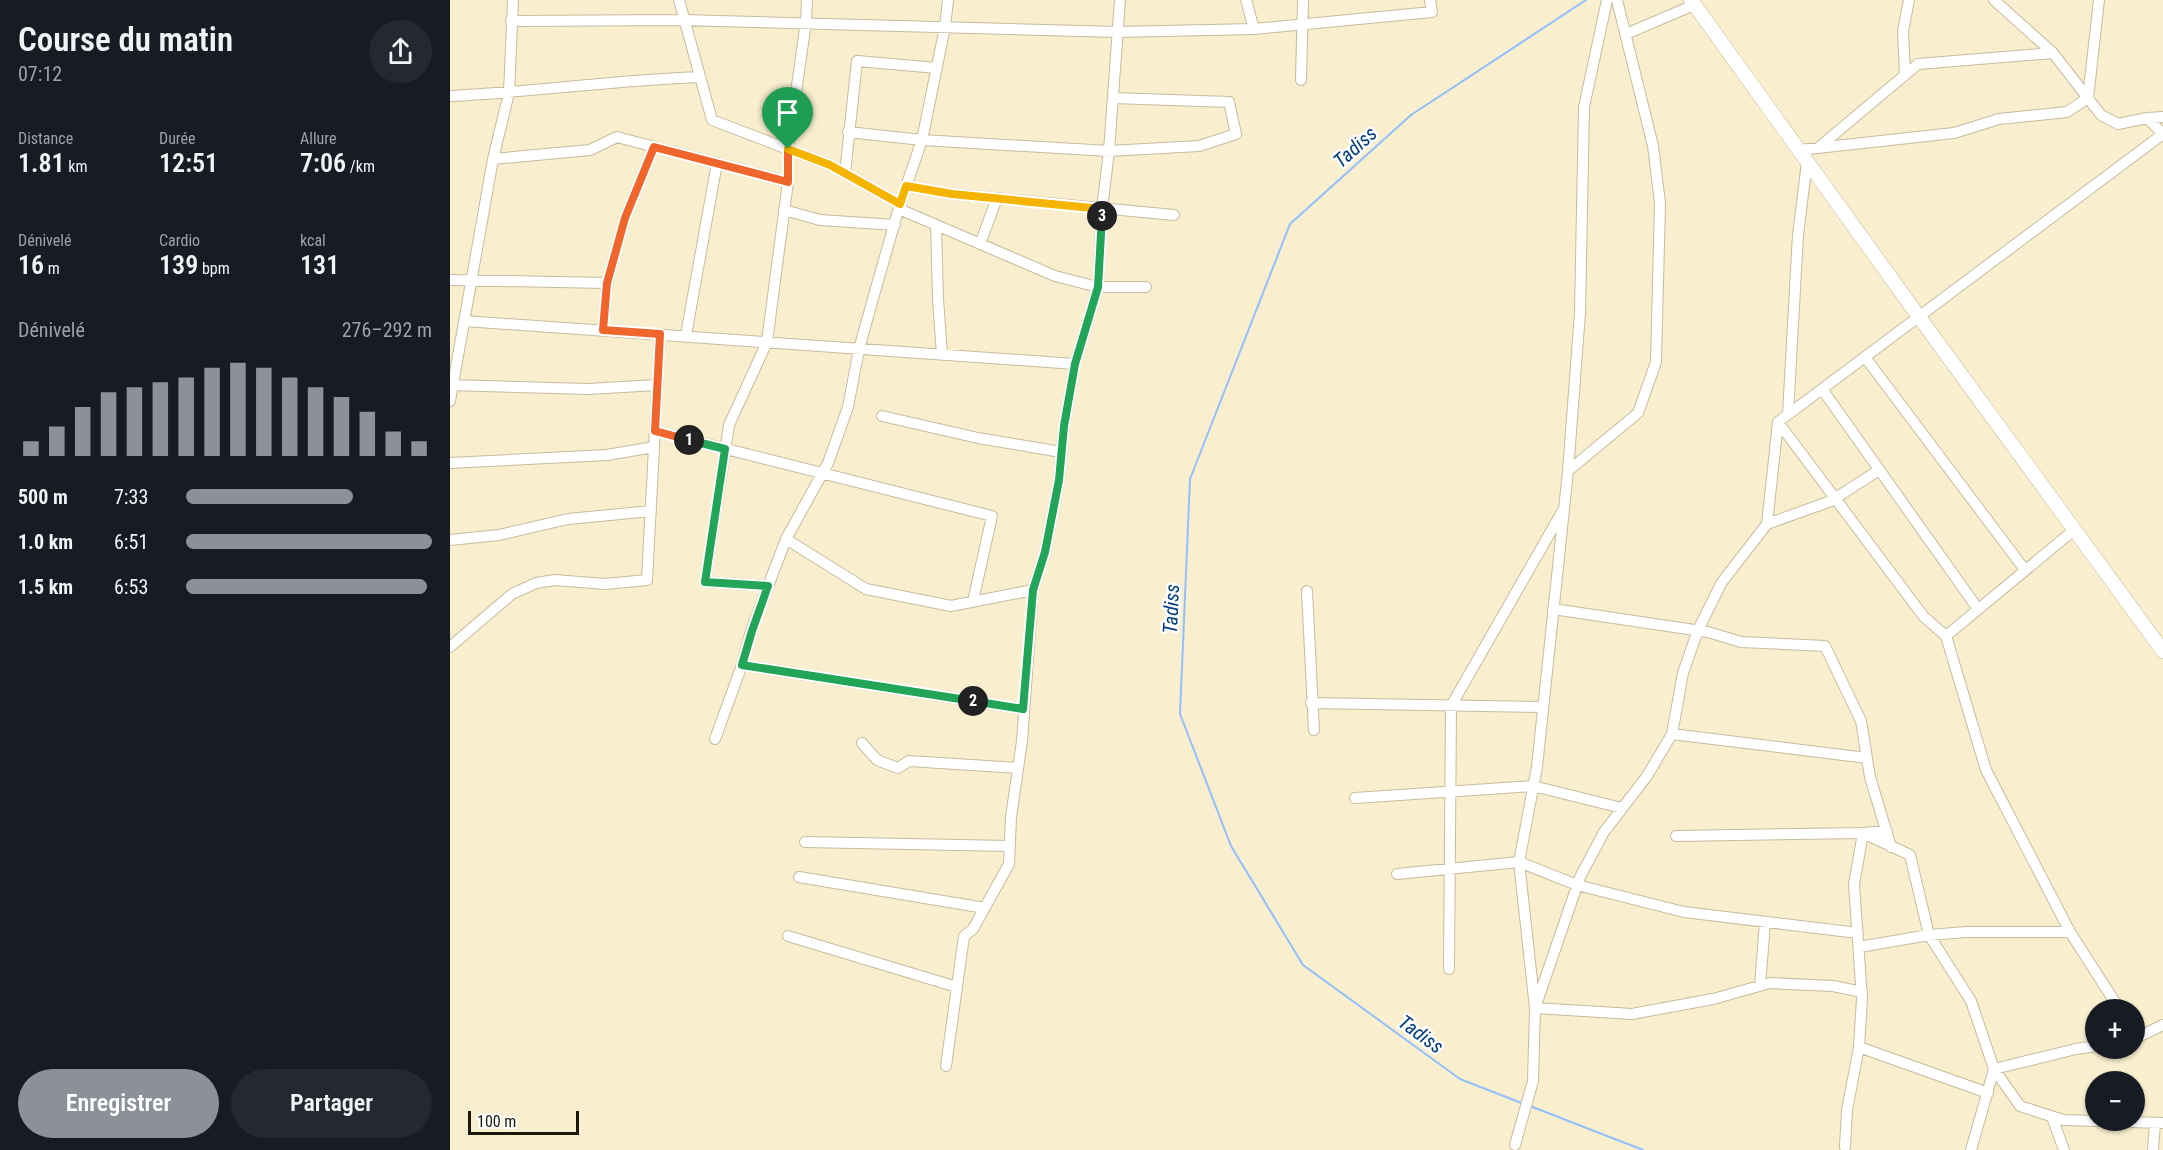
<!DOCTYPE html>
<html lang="fr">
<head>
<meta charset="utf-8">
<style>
	body { margin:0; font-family:"Roboto Condensed",sans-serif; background:#242831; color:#f1f3f6; height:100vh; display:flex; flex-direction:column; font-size:22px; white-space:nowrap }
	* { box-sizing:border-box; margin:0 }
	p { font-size:20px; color:#9ea1a6 }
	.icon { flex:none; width:33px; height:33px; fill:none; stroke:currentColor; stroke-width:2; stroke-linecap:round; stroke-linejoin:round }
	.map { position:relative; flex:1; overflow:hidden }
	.details { display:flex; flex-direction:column; background:#171b24; width:450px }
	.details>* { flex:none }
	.tools { position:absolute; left:1635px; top:999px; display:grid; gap:12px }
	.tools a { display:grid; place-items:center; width:60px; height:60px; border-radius:50%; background:#171b24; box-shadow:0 2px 4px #0004; font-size:30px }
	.scale { position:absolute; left:18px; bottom:15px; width:111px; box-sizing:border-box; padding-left:6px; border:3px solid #1b170c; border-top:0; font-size:16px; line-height:21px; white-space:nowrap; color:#1b170c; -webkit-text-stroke:4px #fff; paint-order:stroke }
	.pin { position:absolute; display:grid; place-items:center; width:51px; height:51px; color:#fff; margin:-62px -26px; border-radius:50% 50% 50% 0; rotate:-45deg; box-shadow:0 0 6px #0007 }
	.pin .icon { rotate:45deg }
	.km { position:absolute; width:30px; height:30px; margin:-15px; border-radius:50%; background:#222; color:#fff; font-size:16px; line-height:30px; text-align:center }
	.round { display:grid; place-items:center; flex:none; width:63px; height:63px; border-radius:32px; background:#242831 }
	.overview { display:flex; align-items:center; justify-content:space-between; height:102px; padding:0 18px }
	h1 { font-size:33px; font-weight:600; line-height:45px }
	.metrics { display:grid; grid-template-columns:repeat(3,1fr); gap:9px; height:102px; padding:6px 18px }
	.metrics div { display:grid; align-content:center }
	.metrics b { font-size:26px; font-weight:600 }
	.metrics small { font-size:16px; font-weight:400 }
	.metrics p { font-size:16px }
	.chart { height:168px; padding:12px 18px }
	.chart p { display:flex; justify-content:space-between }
	.chart svg { width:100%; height:108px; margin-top:6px; stroke:#8c9099; stroke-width:6 }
	.primary-button { display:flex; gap:12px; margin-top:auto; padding:12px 18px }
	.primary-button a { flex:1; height:69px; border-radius:36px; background:#8c9099; color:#fff; font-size:24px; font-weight:600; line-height:69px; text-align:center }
	.primary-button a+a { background:#242831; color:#f1f3f6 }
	ul { padding:0 18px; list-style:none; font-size:20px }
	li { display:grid; grid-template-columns:96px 72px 1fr; align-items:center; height:45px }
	li i { height:15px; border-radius:8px; background:#8c9099 }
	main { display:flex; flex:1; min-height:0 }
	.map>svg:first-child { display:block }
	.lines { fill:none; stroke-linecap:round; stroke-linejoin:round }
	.stream { stroke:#91c0fd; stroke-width:2 }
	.minor-casing { stroke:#c7bc9e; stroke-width:12 }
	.major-casing { stroke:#c7bc9e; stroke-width:15 }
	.minor { stroke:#fff; stroke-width:10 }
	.major { stroke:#fff; stroke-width:14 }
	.split-1-casing { stroke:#fff; stroke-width:12 }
	.split-2-casing { stroke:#fff; stroke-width:12 }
	.split-3-casing { stroke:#fff; stroke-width:12 }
	.split-4-casing { stroke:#fff; stroke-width:12 }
	.split-1 { stroke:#f0652b; stroke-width:8 }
	.split-2 { stroke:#22a559; stroke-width:8 }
	.split-3 { stroke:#22a559; stroke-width:8 }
	.split-4 { stroke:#f5b400; stroke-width:8 }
	.labels { text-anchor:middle; stroke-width:5; stroke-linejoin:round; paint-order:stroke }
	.water-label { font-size:20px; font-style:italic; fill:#003d7e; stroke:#fff }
</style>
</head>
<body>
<main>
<section class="details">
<div class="overview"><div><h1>Course du matin</h1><p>07:12</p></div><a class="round"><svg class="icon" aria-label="share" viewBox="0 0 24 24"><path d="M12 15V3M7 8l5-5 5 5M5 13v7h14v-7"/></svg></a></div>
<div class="metrics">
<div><p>Distance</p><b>1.81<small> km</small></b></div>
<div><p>Durée</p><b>12:51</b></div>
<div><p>Allure</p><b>7:06<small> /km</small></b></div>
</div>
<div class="metrics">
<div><p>Dénivelé</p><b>16<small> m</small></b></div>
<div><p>Cardio</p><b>139<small> bpm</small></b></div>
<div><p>kcal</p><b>131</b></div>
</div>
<div class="chart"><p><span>Dénivelé</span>276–292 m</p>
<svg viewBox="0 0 160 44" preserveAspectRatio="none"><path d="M5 44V38M15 44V32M25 44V24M35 44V18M45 44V16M55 44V14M65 44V12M75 44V8M85 44V6M95 44V8M105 44V12M115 44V16M125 44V20M135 44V26M145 44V34M155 44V38"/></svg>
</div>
<ul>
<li><b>500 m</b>7:33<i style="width:68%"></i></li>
<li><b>1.0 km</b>6:51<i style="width:100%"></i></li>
<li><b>1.5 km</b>6:53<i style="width:98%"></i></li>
</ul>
<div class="primary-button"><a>Enregistrer</a><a>Partager</a></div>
</section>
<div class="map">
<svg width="1713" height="1150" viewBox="0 0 1713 1150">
	<rect width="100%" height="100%" fill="#f9eece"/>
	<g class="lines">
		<!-- stream -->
		<path class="stream" d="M1074,1104l-64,-25 -157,-114 -72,-119 -51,-132 10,-235 100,-255 121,-109 175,-115
			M1080,1106l113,44"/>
		<defs>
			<path id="minor" d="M229,0l33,120 118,45 70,39
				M796,0l8,29
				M61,21l172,-1 434,12 137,-3 178,-17 -2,-12
				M1176,34l68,-29
				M1455,75l-2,-44 6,-31
				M851,80l2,-80
				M0,96c83,-4 166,-16 250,-19
				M1697,118l16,-1
				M398,132l74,8 187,11 90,-5 37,-12 -7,-32 -116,-4
				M1368,148l100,-84 135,-11
				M1349,150l155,-17 45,-14 68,-7 21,-14 11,-98
				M43,159l97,-9 27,-13 171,45
				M395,173l12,-112 80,7
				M456,186l46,8 222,21
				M449,209l156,67 43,11h48
				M334,210l36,10 75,5
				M486,225l2,74 4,56
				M530,244l17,-46
				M0,280l157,3
				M14,321l611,43
				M153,330l4,-47 18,-65 29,-71
				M236,335l31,-172
				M1415,357l160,213
				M0,385l138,4 69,-4
				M1372,389l156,220
				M0,401l43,-242 16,-66 4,-93
				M1338,414l10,-179 9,-73
				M432,416l96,22 83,14
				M1328,422l146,195 22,19 40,134 84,162 50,78
				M205,431l337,85 -19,85
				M0,463l157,-8 47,-8
				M1118,471l70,-58 18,-51 4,-159 -7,-57 -36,-146
				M1317,524l64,-23 48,-31
				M336,539l80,50 85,17 82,-16
				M0,540l49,-5 69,-16 83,-8
				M318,586l-63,-4 24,-157 38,-83 21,-160v-33l18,-127 1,-22
				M857,591l7,139
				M1103,609l155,23 33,10 84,4 36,75 9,56 21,70
				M1496,636l128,-106
				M0,647l62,-53 24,-11 19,-3 50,4 42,-4 13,-246
				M292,665l281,44
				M861,703l232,4
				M1222,734l195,24
				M265,739l27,-74 9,-34 35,-92 42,-76 20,-56 11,-58 17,-61 24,-84 22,-64 23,-113 3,-27
				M412,743l15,17 21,8 11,-7 109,7
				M905,798l178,-12 89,22
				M1226,836l187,-3 24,-2
				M355,842l205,4
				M947,874l122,-12 58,23 107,27 174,21
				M349,877l186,31
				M338,936l169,51
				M1409,947l70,-12 37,-3h104
				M999,969l2,-263 111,-194
				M1310,986l5,-64
				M1412,992l-29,-6 -63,-3 -57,16 -81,15 -97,-6 45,-131 24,-45 43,-56 25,-42 11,-61 15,-43 24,-48 45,-58 11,-102 385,-288 -16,-16 -29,6 -17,-9 -48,-62 -59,-53
				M1684,1039l29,-14
				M1646,1046l-20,3 -82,20 26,37 43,14 100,3
				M1409,1047l129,46
				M496,1066l18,-130 9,-7 36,-65 2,-47 11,-76 11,-151 12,-38 14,-72 5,-54 11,-62 23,-77 4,-78 7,-58 11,-151
				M1602,1117l12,33
				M1065,1145l18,-64 2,-73 -16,-146 18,-95 31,-296 12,-158 4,-206 23,-107
				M1395,1147l2,-37 12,-63 3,-48 -8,-115 9,-51 47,22 19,80 42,66 23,68 -23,81
				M1703,1150l2,-27"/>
			<path id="major" d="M1241,0l228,317 244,334"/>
		</defs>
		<!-- minor casing -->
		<use href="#minor" class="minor-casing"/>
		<!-- major casing -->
		<use href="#major" class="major-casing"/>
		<!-- minor -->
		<use href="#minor" class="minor"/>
		<!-- major -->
		<use href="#major" class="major"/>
	</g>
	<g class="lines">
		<defs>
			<path id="split-1" d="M239,440l-34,-9 5,-97 -57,-4 4,-47 18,-65 29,-71 134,35v-33"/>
			<path id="split-2" d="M239,440l36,9 -20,133 63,4 -16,45 -10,34 231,36"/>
			<path id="split-3" d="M523,701l50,8 10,-119 12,-38 14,-72 5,-54 11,-62 23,-77 4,-71"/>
			<path id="split-4" d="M338,149l42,16 70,39 6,-18 46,8 150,15v7"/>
		</defs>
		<!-- split-1 casing -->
		<use href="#split-1" class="split-1-casing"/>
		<!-- split-2 casing -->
		<use href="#split-2" class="split-2-casing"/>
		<!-- split-3 casing -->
		<use href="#split-3" class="split-3-casing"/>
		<!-- split-4 casing -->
		<use href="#split-4" class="split-4-casing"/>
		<!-- split-1 -->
		<use href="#split-1" class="split-1"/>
		<!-- split-2 -->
		<use href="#split-2" class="split-2"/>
		<!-- split-3 -->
		<use href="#split-3" class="split-3"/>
		<!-- split-4 -->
		<use href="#split-4" class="split-4"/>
	</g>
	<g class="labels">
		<!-- water labels -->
		<g class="water-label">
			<text transform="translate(905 147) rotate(-42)" y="7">Tadiss</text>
			<text transform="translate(721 609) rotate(-87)" y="7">Tadiss</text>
			<text transform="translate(971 1034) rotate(36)" y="7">Tadiss</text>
		</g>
	</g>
</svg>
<div class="tools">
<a>+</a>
<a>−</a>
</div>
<div class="scale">100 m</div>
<div class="pin" style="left:338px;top:149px;background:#1e9e55"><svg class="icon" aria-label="arrive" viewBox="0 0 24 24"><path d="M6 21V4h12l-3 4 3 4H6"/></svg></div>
<b class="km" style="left:239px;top:440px">1</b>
<b class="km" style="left:523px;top:701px">2</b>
<b class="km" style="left:652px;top:216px">3</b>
</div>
</main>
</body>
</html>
